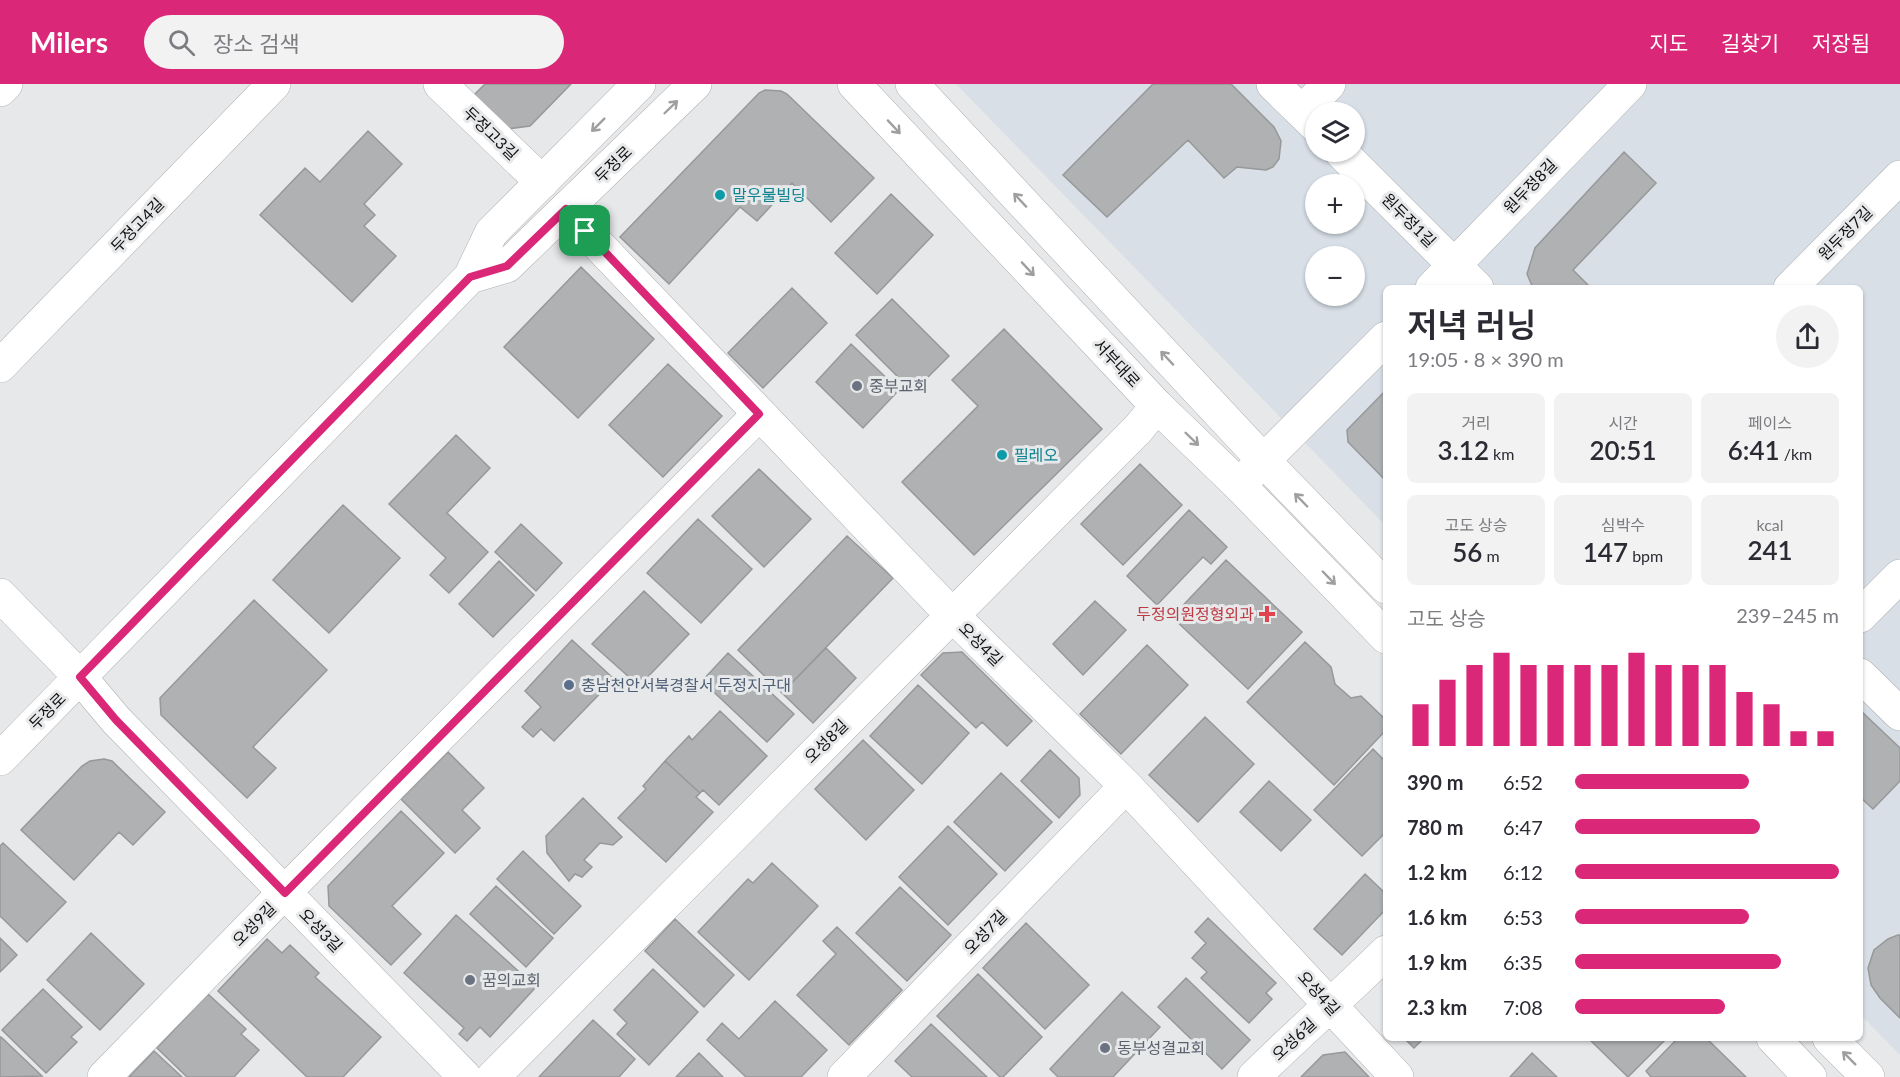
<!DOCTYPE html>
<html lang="ko">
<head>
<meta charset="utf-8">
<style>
	body { margin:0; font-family:Lato,"Noto Sans KR",sans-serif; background:#f2f2f3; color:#2b2b33; height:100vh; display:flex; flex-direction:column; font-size:22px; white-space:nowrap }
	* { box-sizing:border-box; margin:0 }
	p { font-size:20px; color:#7c7c81 }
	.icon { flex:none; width:33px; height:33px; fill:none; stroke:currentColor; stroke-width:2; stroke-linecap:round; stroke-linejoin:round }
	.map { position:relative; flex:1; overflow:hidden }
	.panel { position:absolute; left:1383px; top:201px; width:480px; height:756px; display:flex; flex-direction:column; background:#fff; border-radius:9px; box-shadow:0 2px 4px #0004 }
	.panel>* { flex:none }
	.buttons { position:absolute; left:1305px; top:18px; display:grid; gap:12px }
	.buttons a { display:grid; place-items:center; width:60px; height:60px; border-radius:50%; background:#fff; box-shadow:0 2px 4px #0004; font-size:30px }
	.pin { position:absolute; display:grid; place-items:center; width:51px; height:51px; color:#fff; margin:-26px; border-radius:12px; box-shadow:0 3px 9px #0006 }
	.round { display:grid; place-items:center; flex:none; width:63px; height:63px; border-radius:32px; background:#f2f2f3 }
	.overview { display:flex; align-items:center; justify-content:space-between; height:102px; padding:0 24px }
	h1 { font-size:33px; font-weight:600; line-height:45px }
	.figures { display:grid; grid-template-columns:repeat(3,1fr); gap:9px; height:102px; padding:6px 24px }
	.figures div { display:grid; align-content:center; border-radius:9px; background:#f2f2f3; text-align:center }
	.figures b { font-size:26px; font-weight:600 }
	.figures small { font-size:16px; font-weight:400 }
	.figures p { font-size:16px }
	.chart { height:168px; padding:12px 24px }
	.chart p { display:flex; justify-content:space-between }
	.chart svg { width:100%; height:108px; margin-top:6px; stroke:#db2777; stroke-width:6 }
	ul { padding:0 24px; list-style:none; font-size:20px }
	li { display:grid; grid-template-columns:96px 72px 1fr; align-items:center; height:45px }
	li i { height:15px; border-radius:8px; background:#db2777 }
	header { display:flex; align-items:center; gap:36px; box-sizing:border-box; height:84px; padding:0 30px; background:#db2777; color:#fff }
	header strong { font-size:28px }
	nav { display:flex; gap:33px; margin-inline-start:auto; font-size:21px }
	.search { width:420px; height:54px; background:#f2f2f3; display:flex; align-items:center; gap:15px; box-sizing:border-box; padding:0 21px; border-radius:33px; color:#7c7c81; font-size:22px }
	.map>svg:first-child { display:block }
	.built { fill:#d8dfe7; fill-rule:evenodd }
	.building { fill:#b0b1b3; stroke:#969899; stroke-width:1.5 }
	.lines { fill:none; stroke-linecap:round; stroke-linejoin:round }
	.minor-casing { stroke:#afb0b2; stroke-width:34 }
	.tertiary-casing { stroke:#afb0b2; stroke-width:34 }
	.minor { stroke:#fff; stroke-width:33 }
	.tertiary { stroke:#fff; stroke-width:33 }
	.oneway { stroke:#9f9f9f }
	.route-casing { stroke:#fff; stroke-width:12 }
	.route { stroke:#db2777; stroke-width:8 }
	.culture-dot { fill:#0f9aa8; stroke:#e7e8ea; stroke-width:2 }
	.worship-dot { fill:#6b7280; stroke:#e7e8ea; stroke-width:2 }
	.health-dot { fill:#e0444e; stroke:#e7e8ea; stroke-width:2 }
	.service-dot { fill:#5c6f8a; stroke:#e7e8ea; stroke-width:2 }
	.labels { text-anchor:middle; stroke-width:6; stroke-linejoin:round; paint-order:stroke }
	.street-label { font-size:16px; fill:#0f1010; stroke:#e7e8ea }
	.culture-label { font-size:16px; fill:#0d838f; stroke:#e7e8ea; text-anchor:start }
	.worship-label { font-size:16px; fill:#5b616d; stroke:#e7e8ea; text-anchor:start }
	.health-label { font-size:16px; fill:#be3a42; stroke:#e7e8ea; text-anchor:end }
	.service-label { font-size:16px; fill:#4e5e75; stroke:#e7e8ea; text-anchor:start }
</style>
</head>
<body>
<header>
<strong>Milers</strong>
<div class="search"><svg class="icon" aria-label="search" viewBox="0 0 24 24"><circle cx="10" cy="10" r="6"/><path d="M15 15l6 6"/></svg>장소 검색</div>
<nav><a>지도</a><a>길찾기</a><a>저장됨</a></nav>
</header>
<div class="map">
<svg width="1900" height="993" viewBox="0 0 1900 993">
	<rect width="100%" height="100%" fill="#e7e8ea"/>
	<!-- built -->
	<path class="built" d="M956,0h944v971l-40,-41v-726h-474v238zM1316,28h38v40h-38zM1316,100h38v40h-38zM1316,172h38v40h-38z"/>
	<!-- building -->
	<path class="building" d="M485,0h86l-41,42 -23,3 -34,-33z
		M1153,0h78l43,43 7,14 -2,18 -6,8 -7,3 -29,-3 -13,11 -36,-38 -81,77 -44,-42z
		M765,6l16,1 6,3 87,84 -43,44 -39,-39 -35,38 -17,-14 -71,77 -49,-47 139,-144z
		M368,47l34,33 -38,40 11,11 -11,11 32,30 -44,46 -92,-87 45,-47 15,14z
		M1624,68l32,31 -83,87 18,18h-58l-6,-14 8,-26z
		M891,110l42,41 -56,59 -42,-41z
		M581,183l73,72 -76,79 -74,-71z
		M792,204l35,35 -64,65 -35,-35z
		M892,215l57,57 -36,36 -57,-57z
		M1004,245l98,100 -128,126 -72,-73 76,-76 -26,-26z
		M851,260l48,46 -36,38 -47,-46z
		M668,280l54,52 -59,61 -54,-52z
		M1386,306v91l-38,-39 -1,-12z
		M456,351l34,33 -43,45 41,39 -39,41 -19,-18 16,-17 -57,-54z
		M1140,380l42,41 -59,60 -42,-41z
		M759,385l52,50 -47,48 -52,-51z
		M343,421l57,53 -71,75 -56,-53z
		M1189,426l38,37 -16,17 -8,-7 -46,48 -30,-29z
		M698,435l54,50 -51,54 -54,-50z
		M521,440l41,39 -26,28 -41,-39z
		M847,452l46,42 -111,115 -44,-43z
		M1226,476l76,72 -54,57 -76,-72z
		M499,477l35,34 -41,42 -34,-33z
		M644,507l45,43 -50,52 -47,-42z
		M254,516l73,70 -74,77 23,21 -29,30 -86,-83 -1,-17z
		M1095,517l31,29 -43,45 -30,-31z
		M572,556l42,39 -60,62 -13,-12 -8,8 -11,-10 19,-20 -16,-16z
		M1305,558l26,25 4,17 16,14 10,-2 25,24v10l-52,55 -87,-83z
		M1147,561l41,40 -67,69 -41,-40z
		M826,564l30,30 -43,45 -31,-30z
		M962,568l70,69 -25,25 -25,-24 -6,6 -55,-53 22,-22z
		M728,569l66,61 -27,28 -65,-61z
		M918,601l51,48 -47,51 -52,-48z
		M1860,626l40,38v33l-27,28 -13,-12z
		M720,627l47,45 -48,49 -16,-15 -3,3 -35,-32 24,-25 3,4z
		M1205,633l49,47 -56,58 -49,-47z
		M863,656l51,50 -48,50 -51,-51z
		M1373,665l13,13v70l-24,24 -48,-46z
		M1050,666l29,28 1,17 -21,23 -38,-37z
		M448,668l36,36 -22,22 18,18 -25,25 -54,-54z
		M104,675l8,2 53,51 -32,33 -14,-13 -45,48 -53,-50 61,-64 8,-5z
		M665,677l35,32 -4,4 17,15 -47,50 -48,-44 28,-29 -3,-3z
		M1001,689l51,49 -47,49 -51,-49z
		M1269,697l42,39 -30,31 -41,-39z
		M583,714l39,39 -9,8 -13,-2 -16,17 8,7 -10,10 -7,-3 -6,7 -22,-28 -1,-17z
		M401,727l43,42 -52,53 29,28 -30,31 -62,-59 -1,-20z
		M948,742l49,48 -49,51 -49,-48z
		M3,759l63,59 -39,40 -27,-26v-70z
		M523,767l58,55 -27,28 -57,-55z
		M772,779l46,43 -69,74 -51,-48 50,-53 5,4z
		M1365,790l21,20v15l-44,46 -28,-26z
		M496,802l57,52 -27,29 -56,-53z
		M900,803l51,48 -44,46 -51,-48z
		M456,831l80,72 -46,50 -10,-10 -13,14 -8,-7 5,-6 -60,-55z
		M1208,834l68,65 -10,10 6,6 -23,24 -48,-45 6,-6 -15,-14 14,-15 -11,-11z
		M675,835l59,56 -30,32 -59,-56z
		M1026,839l63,62 -44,44 -62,-61z
		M837,843l65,63 -53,55 -52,-50 39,-41 -13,-13z
		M91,849l53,51 -44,46 -53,-50z
		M1898,851h2v83l-20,-20 -9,-13 -3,-17 6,-18 14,-11z
		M0,854l17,17 -17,17z
		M267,855l15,14 8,-8 29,28 -4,4 66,60 -38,40h-36l-89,-86z
		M653,885l45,43 -49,53 -32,-31 10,-11 -13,-13z
		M978,890l64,63 -39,40h-3l-63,-61z
		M1186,894l64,62 -28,29 -64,-62z
		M43,905l39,38 -11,10 6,5 -31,31 -44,-43z
		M1122,908l38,35 -47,50h-55l-8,-8z
		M208,910l38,35 -5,5 18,16 -25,27h-47l-30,-29z
		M775,917l52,49 -26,27h-55l-39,-37 15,-17 17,16z
		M593,936l42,39 -16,18h-80z
		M931,940l56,53h-75l-17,-16z
		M0,953h1l41,39 -42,1z
		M1404,954h20l-10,10z
		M1588,954h79l-39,39z
		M1678,954h28l40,39h-95l-5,-6z
		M154,967l28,26h-53z
		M1345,968l24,25h-68l22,-22z
		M699,969l24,24h-47z
		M1532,969l25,24h-47z"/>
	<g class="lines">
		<defs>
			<path id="minor" d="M440,0l102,98
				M1273,0l43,42
				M0,6l6,-6
				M1302,28l27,-28
				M1341,68l136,136
				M566,125l19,22 366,383 175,172 271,291
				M1432,204l198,-204
				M1790,204l110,-111
				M0,282l274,-282
				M1239,401l147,-147
				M0,511l80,82 36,43 349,357
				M1860,532l40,-40
				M1860,591l40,39
				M104,993l166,-170 489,-493
				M493,993l645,-648 19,-23
				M844,993l282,-291
				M1254,993c43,-43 89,-82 132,-125"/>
			<path id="tertiary" d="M639,0l-148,149 -21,44 37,-11 188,-182
				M854,0l303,322 82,79 147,152
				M912,0l352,377 122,126
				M0,675l470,-482
				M1773,954l37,39
				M1829,954l39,39"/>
		</defs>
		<!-- minor casing -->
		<use href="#minor" class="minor-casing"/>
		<!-- tertiary casing -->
		<use href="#tertiary" class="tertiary-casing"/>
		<!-- minor -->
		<use href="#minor" class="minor"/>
		<!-- tertiary -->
		<use href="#tertiary" class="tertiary"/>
	</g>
	<!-- one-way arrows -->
	<defs><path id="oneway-shaft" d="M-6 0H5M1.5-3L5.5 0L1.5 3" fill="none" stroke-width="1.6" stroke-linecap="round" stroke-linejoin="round" transform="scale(1.5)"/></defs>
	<g class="oneway">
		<use href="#oneway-shaft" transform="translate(671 23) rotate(-44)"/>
		<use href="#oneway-shaft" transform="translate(598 41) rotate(135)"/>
		<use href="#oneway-shaft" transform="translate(894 43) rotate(47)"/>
		<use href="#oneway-shaft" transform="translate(1020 116) rotate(-133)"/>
		<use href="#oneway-shaft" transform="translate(1028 185) rotate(47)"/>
		<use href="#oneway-shaft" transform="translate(1167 274) rotate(-133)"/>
		<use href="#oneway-shaft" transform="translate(1192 355) rotate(44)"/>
		<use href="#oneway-shaft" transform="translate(1301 416) rotate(-134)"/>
		<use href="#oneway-shaft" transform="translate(1329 494) rotate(46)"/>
		<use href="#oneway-shaft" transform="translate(1849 974) rotate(-135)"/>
	</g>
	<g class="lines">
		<defs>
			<path id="route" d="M566,125l19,22 174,183 -474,479 -169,-173 -36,-43 390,-400 37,-11z"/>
		</defs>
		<!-- route casing -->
		<use href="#route" class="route-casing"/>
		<!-- route -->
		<use href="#route" class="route"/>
	</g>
	<!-- markers -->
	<g class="culture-dot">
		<circle cx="720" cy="111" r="6"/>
		<circle cx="1002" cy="371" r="6"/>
	</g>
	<g class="worship-dot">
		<circle cx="857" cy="302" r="6"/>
		<circle cx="470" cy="896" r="6"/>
		<circle cx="1105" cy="964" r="6"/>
	</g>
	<path class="health-dot" d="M1264 521h6v6h6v6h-6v6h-6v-6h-6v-6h6z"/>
	<circle class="service-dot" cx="569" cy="601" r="6"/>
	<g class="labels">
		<!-- street labels -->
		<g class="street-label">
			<text transform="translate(491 49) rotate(44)" y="6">두정고3길</text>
			<text transform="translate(613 80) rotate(-44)" y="6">두정로</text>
			<text transform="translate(1530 102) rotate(-46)" y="6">원두정8길</text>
			<text transform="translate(1409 136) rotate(45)" y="6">원두정1길</text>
			<text transform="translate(137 141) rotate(-46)" y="6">두정고4길</text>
			<text transform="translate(1845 149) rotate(-45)" y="6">원두정7길</text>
			<text transform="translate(1117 279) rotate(47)" y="6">서부대로</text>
			<text transform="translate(981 560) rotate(45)" y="6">오성4길</text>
			<text transform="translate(47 627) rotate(-45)" y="6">두정로</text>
			<text transform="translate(826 657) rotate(-45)" y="6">오성8길</text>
			<text transform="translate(254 840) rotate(-45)" y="6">오성9길</text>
			<text transform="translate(321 846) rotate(46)" y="6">오성3길</text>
			<text transform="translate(985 848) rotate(-46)" y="6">오성7길</text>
			<text transform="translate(1319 909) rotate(48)" y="6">오성4길</text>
			<text transform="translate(1294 955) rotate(-43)" y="6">오성6길</text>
		</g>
		<!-- culture labels -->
		<g class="culture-label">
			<text x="732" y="117">말우물빌딩</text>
			<text x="1014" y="377">필레오</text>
		</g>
		<!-- worship labels -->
		<g class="worship-label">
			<text x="869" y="308">중부교회</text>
			<text x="482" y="902">꿈의교회</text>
			<text x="1117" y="970">동부성결교회</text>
		</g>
		<!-- health labels -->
		<g class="health-label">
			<text x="1254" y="536">두정의원정형외과</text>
		</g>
		<!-- service labels -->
		<g class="service-label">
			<text x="581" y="607">충남천안서북경찰서 두정지구대</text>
		</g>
	</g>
</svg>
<div class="buttons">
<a><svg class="icon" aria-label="layers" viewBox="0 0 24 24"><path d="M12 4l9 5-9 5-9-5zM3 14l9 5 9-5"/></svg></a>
<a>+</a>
<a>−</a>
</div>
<div class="pin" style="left:585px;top:147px;background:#1e9e55"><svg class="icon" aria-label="arrive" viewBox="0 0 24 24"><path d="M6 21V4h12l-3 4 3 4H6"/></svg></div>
<section class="panel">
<div class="overview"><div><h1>저녁 러닝</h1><p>19:05 · 8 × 390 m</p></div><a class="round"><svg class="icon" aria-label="share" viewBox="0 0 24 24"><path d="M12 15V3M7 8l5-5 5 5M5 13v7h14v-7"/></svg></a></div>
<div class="figures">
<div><p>거리</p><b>3.12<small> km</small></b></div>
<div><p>시간</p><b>20:51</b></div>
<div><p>페이스</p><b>6:41<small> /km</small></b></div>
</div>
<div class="figures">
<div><p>고도 상승</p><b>56<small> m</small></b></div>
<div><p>심박수</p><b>147<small> bpm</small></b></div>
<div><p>kcal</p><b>241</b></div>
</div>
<div class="chart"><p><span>고도 상승</span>239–245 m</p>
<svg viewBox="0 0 160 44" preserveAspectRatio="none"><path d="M5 44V27M15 44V17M25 44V11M35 44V6M45 44V11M55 44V11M65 44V11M75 44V11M85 44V6M95 44V11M105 44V11M115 44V11M125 44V22M135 44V27M145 44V38M155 44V38"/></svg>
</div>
<ul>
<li><b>390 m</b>6:52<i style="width:66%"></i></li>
<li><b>780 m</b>6:47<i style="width:70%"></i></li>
<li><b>1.2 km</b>6:12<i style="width:100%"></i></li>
<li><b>1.6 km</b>6:53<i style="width:66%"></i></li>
<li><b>1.9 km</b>6:35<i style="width:78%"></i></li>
<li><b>2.3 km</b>7:08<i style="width:57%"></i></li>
</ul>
</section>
</div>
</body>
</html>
